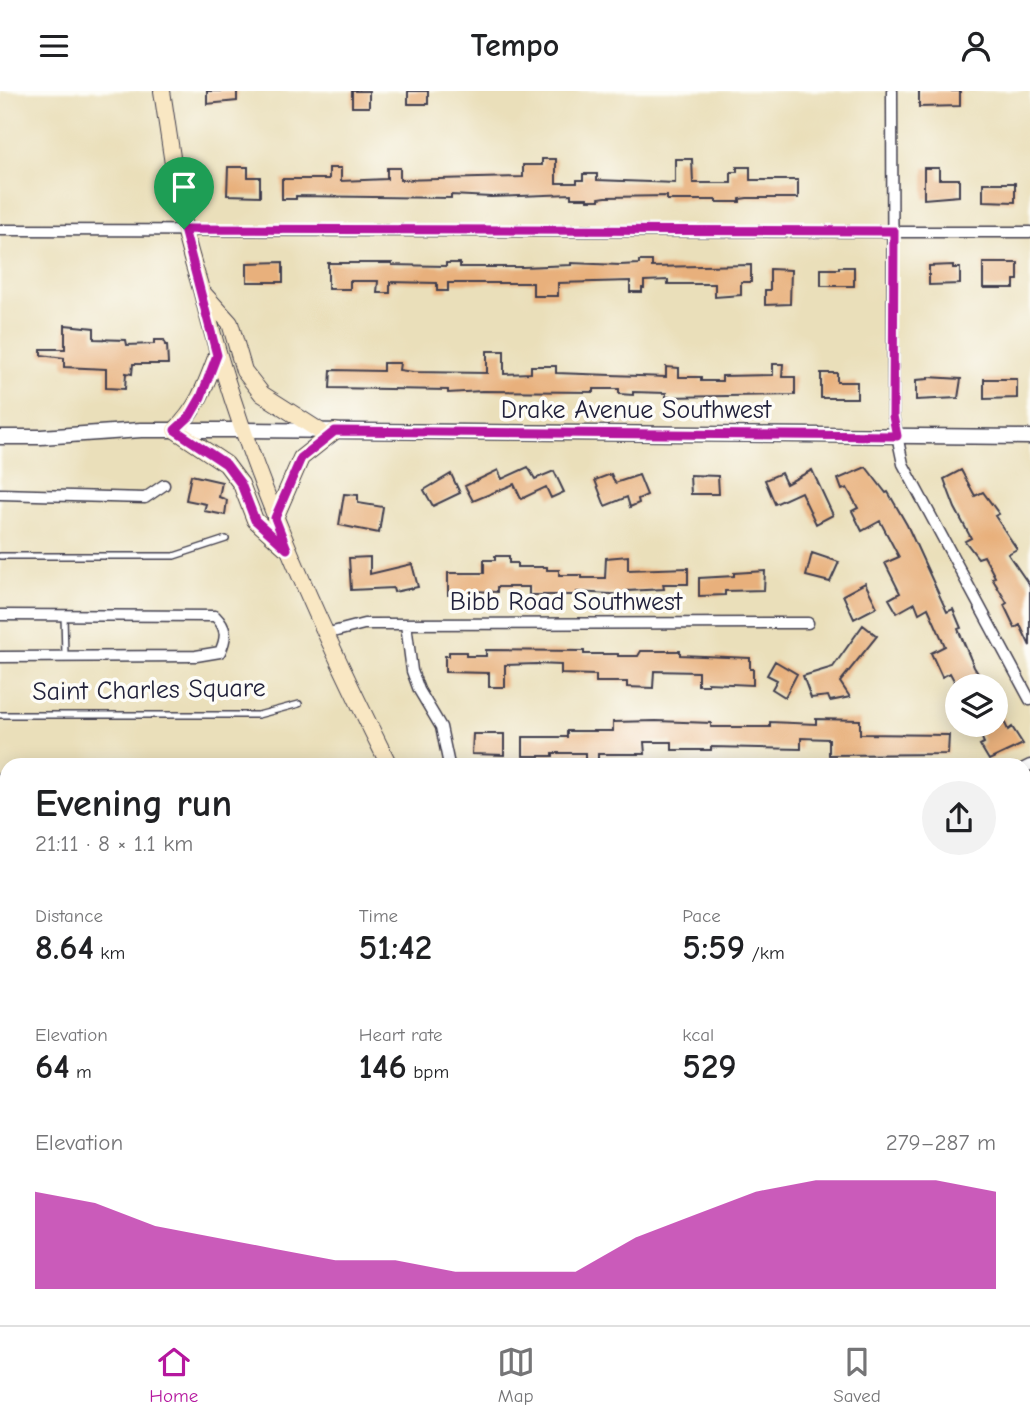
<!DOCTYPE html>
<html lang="en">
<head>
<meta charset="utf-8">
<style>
	body { margin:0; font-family:"Comic Neue",sans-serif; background:#f2f2f2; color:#202124; height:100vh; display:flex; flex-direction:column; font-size:26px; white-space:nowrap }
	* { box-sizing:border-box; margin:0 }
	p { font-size:23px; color:#757577 }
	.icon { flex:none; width:38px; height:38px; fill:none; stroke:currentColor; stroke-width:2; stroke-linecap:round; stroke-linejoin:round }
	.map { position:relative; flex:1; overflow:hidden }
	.panel { position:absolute; left:0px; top:667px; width:1031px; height:569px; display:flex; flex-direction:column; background:#fff; border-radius:21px 21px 0 0; box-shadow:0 4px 18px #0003 }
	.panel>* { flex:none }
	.fabs { position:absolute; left:945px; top:583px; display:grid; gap:14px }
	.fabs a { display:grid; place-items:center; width:63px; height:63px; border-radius:50%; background:#fff; box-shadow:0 4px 18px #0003; font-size:35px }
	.pin { position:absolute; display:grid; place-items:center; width:60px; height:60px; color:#fff; margin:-72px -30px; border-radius:50% 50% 50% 0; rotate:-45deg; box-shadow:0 0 7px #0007 }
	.pin .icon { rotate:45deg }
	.round { display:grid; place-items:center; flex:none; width:74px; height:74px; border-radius:37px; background:#f2f2f2 }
	.summary { display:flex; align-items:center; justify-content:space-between; height:119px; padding:0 35px }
	h1 { font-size:38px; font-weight:700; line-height:52px }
	.metrics { display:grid; grid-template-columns:repeat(3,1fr); gap:10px; height:119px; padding:7px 35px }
	.metrics div { display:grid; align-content:center }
	.metrics b { font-size:35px; font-weight:700 }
	.metrics small { font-size:19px; font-weight:400 }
	.metrics p { font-size:19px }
	.chart { height:196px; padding:14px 35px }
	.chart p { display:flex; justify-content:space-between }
	.chart svg { width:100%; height:126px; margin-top:7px; fill:#b5179e; opacity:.7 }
	header { display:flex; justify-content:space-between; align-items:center; height:91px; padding:0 35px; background:#fff; font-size:32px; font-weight:700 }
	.menu { display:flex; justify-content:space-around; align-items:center; height:98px; border-top:2px solid #e0e0e0; background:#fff; font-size:19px; color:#757577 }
	.menu a { display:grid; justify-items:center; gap:4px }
	.menu .on { color:#b5179e }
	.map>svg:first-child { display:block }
	.building { fill:#e8b07b }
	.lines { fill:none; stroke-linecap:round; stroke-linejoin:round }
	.service-casing { stroke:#403e4e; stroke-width:8 }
	.minor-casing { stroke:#403e4e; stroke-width:13 }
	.tertiary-casing { stroke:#403e4e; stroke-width:17 }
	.secondary-casing { stroke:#403e4e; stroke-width:18 }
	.service { stroke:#fff; stroke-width:5 }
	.minor { stroke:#fff; stroke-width:10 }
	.tertiary { stroke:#fff; stroke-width:14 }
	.secondary { stroke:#f9e7c3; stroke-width:16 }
	.route-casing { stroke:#fff; stroke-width:14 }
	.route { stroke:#b5179e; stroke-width:9 }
	.labels { text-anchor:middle; stroke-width:7; stroke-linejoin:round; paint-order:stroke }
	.street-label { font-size:26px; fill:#22223b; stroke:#fdfcf7 }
</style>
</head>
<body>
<header><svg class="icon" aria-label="menu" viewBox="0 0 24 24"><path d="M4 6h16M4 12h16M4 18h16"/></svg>Tempo<svg class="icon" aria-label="person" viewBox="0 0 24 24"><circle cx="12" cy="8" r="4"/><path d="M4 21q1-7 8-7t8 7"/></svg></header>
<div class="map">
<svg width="1030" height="1234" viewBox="0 0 1030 1234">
	<rect width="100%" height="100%" fill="#fdfcf7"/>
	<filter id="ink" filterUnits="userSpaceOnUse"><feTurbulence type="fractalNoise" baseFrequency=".0143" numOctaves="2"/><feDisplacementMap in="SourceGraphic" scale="14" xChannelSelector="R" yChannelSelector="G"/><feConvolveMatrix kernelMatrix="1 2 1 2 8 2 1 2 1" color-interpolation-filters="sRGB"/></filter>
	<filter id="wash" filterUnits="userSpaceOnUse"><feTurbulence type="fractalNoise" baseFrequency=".00686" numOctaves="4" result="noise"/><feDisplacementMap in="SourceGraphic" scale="28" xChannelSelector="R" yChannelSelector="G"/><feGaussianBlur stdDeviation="1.57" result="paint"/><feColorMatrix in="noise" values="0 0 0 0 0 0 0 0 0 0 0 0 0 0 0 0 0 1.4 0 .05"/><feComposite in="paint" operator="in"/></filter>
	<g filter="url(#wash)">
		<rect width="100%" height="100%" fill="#eadfba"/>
		<g id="blocks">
			<!-- building -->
			<path class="building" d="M207,0h30v10l-30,3z
				M352,0h17v16h-17z
				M408,0h20v13h-20z
				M919,0h41v15l-41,1z
				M542,68h14v24h21v-3h6v-6h14v6l78,3v-24h17l1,24h38v-11h6v-5h13v13h48v18h-51l-7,1v3h-24v-2h-49v-4l-61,1 -7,1v2h-12v-2h-16v-4l-80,3 -40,-2v3l-155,-2v3h-14v-20h47v-11h12v13l46,-2v-11h13v12l123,-3v-12h19z
				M228,76h20v10h12v19l-33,-1z
				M924,77h15v11h20v17l-35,3z
				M983,92h32v19l-32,-1z
				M639,170h13v6l99,-2v17h-10v13l-26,2v-13h-47v-4l-24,1v7h-2v4h-12v-11l-72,2v13h-25v-13h-85v8h-11v-8l-47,-1v11h-13l1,-12h-28v8h-22v-26h64v2l54,1v-3h14v4h63l48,-2v-2l49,2 19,-1z
				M283,171v20h-36v-19z
				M983,172h35v17h-4v8h-31z
				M953,174v3h7v16l-31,1v-19z
				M839,176h15v19h-33v-17h18z
				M770,178l21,1 -1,34 -25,1v-15h5z
				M65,234l29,3v11l32,1 1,5 27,-1v-4h10l1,5h2l1,19h-35l-1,10 -6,-1 -1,16 -19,-1v-19l-42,-2v-9l-23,-3v-6h24z
				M487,260h17v23l27,-1v-7h25v7l110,4v-10l13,1v9h22v4h21v-5l51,-1v-11h10l-1,13h13v18l-129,2v-4l-33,-1v3l-14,-1v-5h-25v3l-112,-1 -34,2v-3l-118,-2 1,-18 52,1v-8h17l-1,7 14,2 74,1z
				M821,282h16v9h20v16h-36z
				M928,286l33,2 -3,19 -42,2v-20l12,-1z
				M984,288h33v19l-33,1z
				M528,376l7,12 19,-8 10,21 -13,6 -5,-11 -25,12 -7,-15 -41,17 -8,-15 33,-16 4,9z
				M866,376l20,26 2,-1 19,33 40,87 6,-3 8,19 -3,1 16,38 12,19h-29l-7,-13 -8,4 -11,-24 14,-7 -17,-38 -9,5 -4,-10 -18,10 -8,-14 11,-6 -15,-30 14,-6 -19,-36 -18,10 -10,-20 6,-3 -11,-20 -5,2 -4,-11z
				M812,379l21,45 -17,9 -15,-32 -26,12 -10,-24 16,-7 5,11z
				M961,379l14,26 8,-4 16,22 -4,2 22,33 -9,5 22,32v60l-10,-21 -5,3 -11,-23 3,-2 -15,-25 3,-1 -11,-21 -6,2 -13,-17 6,-3 -16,-30 -11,-29z
				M451,383l9,19 -27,13 -9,-16z
				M611,383l4,9 24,-8 8,20 -9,4 1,4 -9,4 -3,-10 -22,9 -10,-26z
				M191,384l31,7 -3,15 8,3 -2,15 -21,-4 2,-7 -20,-4z
				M690,384l28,1 1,18h-28z
				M344,403l14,1v8l25,4 -4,26 -40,-8z
				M812,462l27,9 -9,20 -24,-6z
				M495,465h14v7h8v4h30v3h12v5h23v3h23l1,-20 22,-2v14l60,-2v16h-25l1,5 -37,2v4l-50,-3v3h-48v-8h-32v5l-26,-1v4h-23v-22h36v-13h11z
				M370,466v17l42,-10 6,23 -24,5 -1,-4 -42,2 -2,-32z
				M765,480l-1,19 -39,1v4l-26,1v-18l35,-2v-3z
				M865,492l12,24 -23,12 -11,-24z
				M863,534l14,11 -37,46 10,15 -20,4 -2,-5 -17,2 -8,-22 30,-9z
				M486,559l98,1v3h34v2h20l3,-5h39v4l70,3v11h3v16l-45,-2v2h-10v-13l-44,-1 -1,17 -26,-1v-5h-31v-7l-35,-1v-9l-25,-1 -31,1v22h-16v-14l-44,-1v-16h4v-4h17v4h20z
				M775,570l22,13 -12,23 -13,-8 5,-9 -10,-5z
				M996,613l12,26 4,-3 11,17 -34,16 -9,-15 4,-2 -8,-18h20z
				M816,628l44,1v14l89,1 -1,19 -119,1v-16l-28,-1v11l-90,-2v3h-39v-8h-28l1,12h-47v11h-13v-12h-32v3h-30v-19h44v-6h46v-9l43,-1 55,2v4h59v-5l46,2z
				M473,643h31v21l-32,-1z"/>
		</g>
	</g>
	<g filter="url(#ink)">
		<use href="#blocks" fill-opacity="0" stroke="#403e4e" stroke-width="2"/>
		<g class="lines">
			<defs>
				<path id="service" d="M0,465h174l52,-17
					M64,524l1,41
					M0,624h258l41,-11
					M0,784h7"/>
				<path id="minor" d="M892,0l1,325 10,48 127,236
					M0,139l1030,2
					M0,403l145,4 19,-13
					M0,524l215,1c12,12 12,21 5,36l-24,4 -196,1
					M406,533l6,47 7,19 22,37 8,38
					M325,543l39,-10 444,-1
					M1024,677l6,-3
					M0,688l7,1
					M0,721l7,2
					M1024,747l6,13
					M1024,810h6
					M0,901l7,-7
					M1024,954l6,1
					M1024,1117h6
					M0,1218l9,16
					M224,1228l2,6
					M446,1228l3,6
					M914,1228l3,6"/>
				<path id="tertiary" d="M0,346h41l100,-7h101l788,7"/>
				<path id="secondary" d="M162,0c7,45 13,91 22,136 4,22 12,44 18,66 41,165 111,320 187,472
					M204,203l26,29 14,48 18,23 58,37
					M217,264c-11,29 -19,53 -42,75l51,34 15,20 14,36 30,27
					M275,427l26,-60 34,-27
					M685,1228l3,6"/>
			</defs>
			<!-- service casing -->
			<use href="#service" class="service-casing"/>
			<!-- minor casing -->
			<use href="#minor" class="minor-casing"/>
			<!-- tertiary casing -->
			<use href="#tertiary" class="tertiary-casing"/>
			<!-- secondary casing -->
			<use href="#secondary" class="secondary-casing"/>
			<!-- service -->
			<use href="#service" class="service"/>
			<!-- minor -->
			<use href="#minor" class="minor"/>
			<!-- tertiary -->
			<use href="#tertiary" class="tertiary"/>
			<!-- secondary -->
			<use href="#secondary" class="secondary"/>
		</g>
	</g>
	<g class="lines" filter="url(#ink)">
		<defs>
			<path id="route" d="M184,138l710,2 -1,185 4,20 -562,-5 -34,27 -26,60 12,31 -32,-29 -14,-36 -15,-20 -51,-34 15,-14 11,-19 16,-42z"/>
		</defs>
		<!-- route casing -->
		<use href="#route" class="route-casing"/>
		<!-- route -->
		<use href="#route" class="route"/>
	</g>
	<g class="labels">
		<!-- street labels -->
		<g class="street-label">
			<text x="636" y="327">Drake Avenue Southwest</text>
			<text x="566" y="519">Bibb Road Southwest</text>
			<text transform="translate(149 598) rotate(-1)" y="9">Saint Charles Square</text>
		</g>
	</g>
</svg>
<div class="fabs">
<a><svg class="icon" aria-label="layers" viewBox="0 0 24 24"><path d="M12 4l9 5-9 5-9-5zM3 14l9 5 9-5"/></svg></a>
</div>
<div class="pin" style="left:184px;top:138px;background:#1e9e55"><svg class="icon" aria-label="arrive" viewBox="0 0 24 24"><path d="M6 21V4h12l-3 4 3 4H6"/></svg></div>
<section class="panel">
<div class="summary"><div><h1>Evening run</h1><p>21:11 · 8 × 1.1 km</p></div><a class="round"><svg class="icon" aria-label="share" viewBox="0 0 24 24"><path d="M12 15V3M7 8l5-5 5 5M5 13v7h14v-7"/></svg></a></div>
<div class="metrics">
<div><p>Distance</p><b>8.64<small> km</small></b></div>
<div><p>Time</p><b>51:42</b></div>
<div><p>Pace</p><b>5:59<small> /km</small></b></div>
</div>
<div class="metrics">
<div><p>Elevation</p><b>64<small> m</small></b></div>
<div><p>Heart rate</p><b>146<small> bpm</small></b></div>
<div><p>kcal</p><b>529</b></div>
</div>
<div class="chart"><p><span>Elevation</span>279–287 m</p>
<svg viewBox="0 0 160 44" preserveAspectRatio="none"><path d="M0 44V10L10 14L20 22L30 26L40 30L50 34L60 34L70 38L80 38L90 38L100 26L110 18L120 10L130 6L140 6L150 6L160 10V44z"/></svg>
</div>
</section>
</div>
<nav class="menu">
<a class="on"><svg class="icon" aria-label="home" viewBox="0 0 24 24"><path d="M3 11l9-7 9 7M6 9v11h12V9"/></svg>Home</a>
<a><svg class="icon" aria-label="map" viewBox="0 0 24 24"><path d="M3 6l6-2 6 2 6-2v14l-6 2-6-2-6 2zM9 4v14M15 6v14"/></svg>Map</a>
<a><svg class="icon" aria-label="saved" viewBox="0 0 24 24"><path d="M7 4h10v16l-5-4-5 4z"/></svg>Saved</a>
</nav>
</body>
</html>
